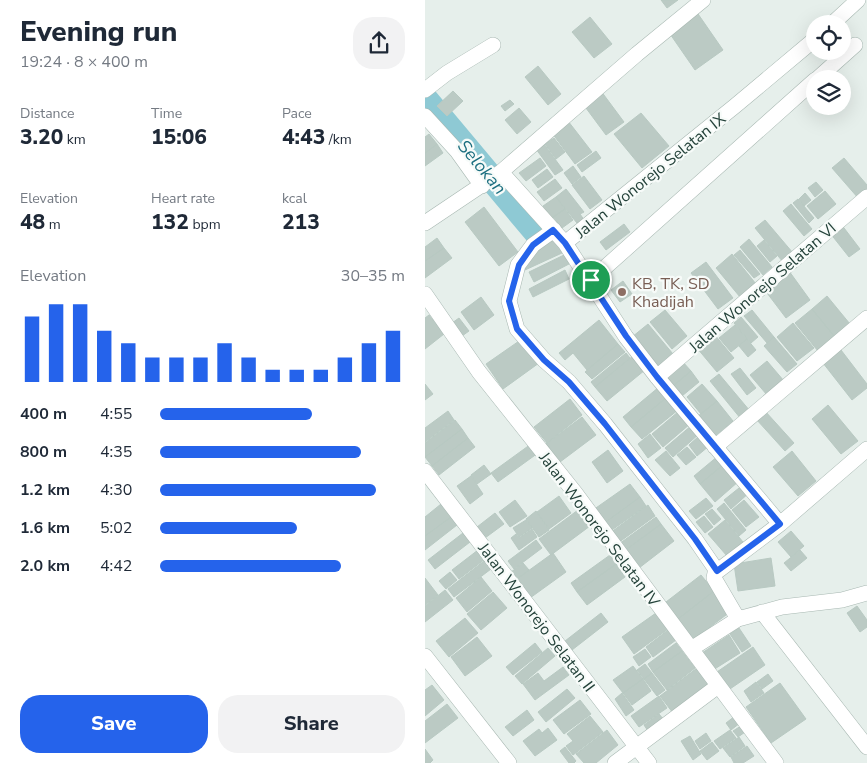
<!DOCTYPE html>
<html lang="en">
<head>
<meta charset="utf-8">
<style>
	body { margin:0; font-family:"Nunito Sans",sans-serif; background:#f2f2f3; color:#1f2937; height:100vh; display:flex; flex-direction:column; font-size:19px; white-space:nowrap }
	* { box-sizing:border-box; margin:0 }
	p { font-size:16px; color:#747a83 }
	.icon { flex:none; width:28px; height:28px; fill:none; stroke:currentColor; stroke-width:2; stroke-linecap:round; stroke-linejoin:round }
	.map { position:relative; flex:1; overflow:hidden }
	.panel { display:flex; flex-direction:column; background:#fff; width:425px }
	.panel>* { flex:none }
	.buttons { position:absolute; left:381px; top:15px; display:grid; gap:10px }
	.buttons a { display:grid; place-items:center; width:45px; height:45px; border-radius:50%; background:#fff; box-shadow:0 5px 20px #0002; font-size:25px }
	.pin { position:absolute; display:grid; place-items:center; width:42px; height:42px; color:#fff; margin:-21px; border:2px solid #fff; border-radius:50%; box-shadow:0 1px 5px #0007 }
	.round { display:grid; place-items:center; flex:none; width:52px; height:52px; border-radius:20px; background:#f2f2f3 }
	.overview { display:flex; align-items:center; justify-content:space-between; height:85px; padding:0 20px }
	h1 { font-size:28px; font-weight:800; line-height:38px }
	.metrics { display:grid; grid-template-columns:repeat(3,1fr); gap:8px; height:85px; padding:5px 20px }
	.metrics div { display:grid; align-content:center }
	.metrics b { font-size:21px; font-weight:800 }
	.metrics small { font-size:14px; font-weight:400 }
	.metrics p { font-size:14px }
	.chart { height:140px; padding:10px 20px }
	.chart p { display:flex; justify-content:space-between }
	.chart svg { width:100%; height:90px; margin-top:5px; stroke:#2563eb; stroke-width:6 }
	.button { display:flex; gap:10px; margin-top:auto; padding:10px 20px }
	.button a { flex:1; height:58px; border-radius:20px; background:#2563eb; color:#fff; font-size:20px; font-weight:800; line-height:58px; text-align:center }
	.button a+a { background:#f2f2f3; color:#1f2937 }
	ul { padding:0 20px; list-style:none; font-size:16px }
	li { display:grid; grid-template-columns:80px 60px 1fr; align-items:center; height:38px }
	li i { height:12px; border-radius:6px; background:#2563eb }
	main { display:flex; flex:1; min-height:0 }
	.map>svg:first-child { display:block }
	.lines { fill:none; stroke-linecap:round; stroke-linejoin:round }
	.river { stroke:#8ec9d4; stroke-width:26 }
	.building { fill:#bbcac4; stroke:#b8c9c2 }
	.minor-casing { stroke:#a8b8b2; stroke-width:16 }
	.minor { stroke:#fff; stroke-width:15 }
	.route-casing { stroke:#fff; stroke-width:10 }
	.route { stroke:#2563eb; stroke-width:6 }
	.education-dot { fill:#8d6e63; stroke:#f7fbf9; stroke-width:2 }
	.labels { text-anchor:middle; stroke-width:4.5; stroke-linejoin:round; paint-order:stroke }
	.street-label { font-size:16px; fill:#24423a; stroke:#f7fbf9 }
	.education-label { font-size:16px; fill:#785e54; stroke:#f7fbf9; text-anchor:start }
	.water-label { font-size:18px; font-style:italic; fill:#1c6f80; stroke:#f7fbf9 }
</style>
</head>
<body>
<main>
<section class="panel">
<div class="overview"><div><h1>Evening run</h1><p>19:24 · 8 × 400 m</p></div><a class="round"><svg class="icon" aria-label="share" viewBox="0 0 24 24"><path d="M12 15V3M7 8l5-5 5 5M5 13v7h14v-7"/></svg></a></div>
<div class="metrics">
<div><p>Distance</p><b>3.20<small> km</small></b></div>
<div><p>Time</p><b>15:06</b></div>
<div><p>Pace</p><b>4:43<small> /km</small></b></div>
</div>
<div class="metrics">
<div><p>Elevation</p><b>48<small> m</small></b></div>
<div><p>Heart rate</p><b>132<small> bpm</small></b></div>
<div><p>kcal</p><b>213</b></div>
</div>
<div class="chart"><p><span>Elevation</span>30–35 m</p>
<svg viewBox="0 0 160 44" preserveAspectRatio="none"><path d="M5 44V12M15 44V6M25 44V6M35 44V19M45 44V25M55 44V32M65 44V32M75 44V32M85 44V25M95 44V32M105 44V38M115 44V38M125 44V38M135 44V32M145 44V25M155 44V19"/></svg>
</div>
<ul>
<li><b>400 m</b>4:55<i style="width:62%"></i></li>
<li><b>800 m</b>4:35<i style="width:82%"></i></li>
<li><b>1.2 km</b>4:30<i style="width:88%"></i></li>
<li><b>1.6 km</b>5:02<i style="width:56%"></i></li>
<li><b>2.0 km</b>4:42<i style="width:74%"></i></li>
</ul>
<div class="button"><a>Save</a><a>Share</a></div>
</section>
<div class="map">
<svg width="442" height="763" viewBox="0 0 442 763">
	<rect width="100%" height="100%" fill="#e6efeb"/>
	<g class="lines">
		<!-- river -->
		<path class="river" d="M0,99l113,135"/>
	</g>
	<!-- building -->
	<path class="building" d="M236,0h17l-11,8z
		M271,11l27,39 -28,20 -27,-39z
		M165,17l22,27 -18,14 -22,-26z
		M113,66l23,28 -13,11 -23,-28z
		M28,91l10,10 -16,15 -10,-10z
		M176,91l23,31 -18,13 -23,-31z
		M85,100l4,4 -9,7 -4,-5z
		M94,108l12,14 -14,12 -12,-14z
		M216,113l28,33 -27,22 -28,-34z
		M143,121l24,31 -17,12 -23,-31z
		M4,134l8,10 -12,9v-16z
		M129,138l11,14 -9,7 -11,-15z
		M12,144l6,9 -18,13v-13z
		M119,144l19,26 -8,5 -19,-26z
		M171,151l5,7 -19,14 -5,-7z
		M115,158l6,8 -20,15 -7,-8z
		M419,158l23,27v7l-8,7 -27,-31z
		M148,166l8,11 -9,7 -8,-11z
		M122,169l6,8 -15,11 -6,-8z
		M159,176l18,24 -12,9 -18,-24z
		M130,179l7,9 -18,13 -7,-9z
		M391,182l7,8 -8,7 -7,-9z
		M141,189l18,23 -4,2 7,10 -6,4 -25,-31z
		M400,191l11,13 -18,15 -11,-13z
		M380,193l6,7 -7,6 -5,-7z
		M131,197l9,12 -13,9 -9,-12z
		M373,199l16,19 -5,5 -16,-20z
		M366,204l21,25 -8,7 -21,-25z
		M59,207l34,45 -19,14 -34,-44z
		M140,209l8,11 -11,8 -9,-11z
		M340,220l28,33 -10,9 -28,-34z
		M199,224l6,8 -24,18 -6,-8z
		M416,224l19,25 -11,8 -19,-24z
		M12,238l7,10 -19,13v-14z
		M132,239l5,14 -37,17 9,-23z
		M324,239l23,28 -9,8 -23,-28z
		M339,240l13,16 -7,6 -13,-16z
		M19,248l8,10 -27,20v-17z
		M315,250l20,24 -6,4 -20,-23z
		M307,254l24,30 -16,13 -24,-29z
		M139,255l5,9 -35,18 -5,-10z
		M281,262l27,36 -15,11 -27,-36z
		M140,270l4,9 -36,18 -4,-8z
		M364,271l21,29 -24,18 -22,-29z
		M198,281l9,13 -12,8 -9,-12z
		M402,296l23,28 -16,12 -22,-27z
		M56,297l13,18 -20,15 -13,-18z
		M387,309l22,27 -16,15 -23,-28z
		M240,310l22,26 -15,13 -22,-27z
		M327,310l22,27 -7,6 -23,-27z
		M4,315l15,19 -19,15v-31z
		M316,317l17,20 -7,6 -17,-20z
		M34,318l10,13 -7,5 -10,-13z
		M174,320l19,24 -31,26 -14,-17 -8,7 -6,-7z
		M368,323l21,25 -17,13 -20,-24z
		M223,324l25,30 -16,13 -25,-30z
		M310,325l12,14 -16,13 -12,-14z
		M289,334l20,24 -17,14 -20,-24z
		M349,337l23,27 -10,8 -23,-26z
		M97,339l17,24 -36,26 -17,-25z
		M322,339l9,11 -8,7 -9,-11z
		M193,344l7,8 -33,27 -7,-7z
		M416,350l26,34v4l-15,12 -29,-37z
		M201,353l4,5 -35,29 -4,-5z
		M208,356l12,14 -38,31 -12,-14z
		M257,361l9,10 -18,15 -8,-10z
		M342,361l17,20 -17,14 -17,-20z
		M315,368l16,20 -9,7 -16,-21z
		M266,371l8,11 -17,14 -9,-10z
		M294,374l31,37 -9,8 -31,-38z
		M0,384l8,10 -8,6z
		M277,384l15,17 -16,13 -14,-17z
		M234,387l8,10 -36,30 -8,-10z
		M242,397l11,13 -36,29 -11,-12z
		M145,399l12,16 -35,28 -13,-16z
		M292,401l16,20 -18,15 -17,-20z
		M403,405l30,36 -17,13 -29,-35z
		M23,411l6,9 -29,22v-14z
		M254,411l11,13 -27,23 -11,-13z
		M340,411l29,32 -9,8 -29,-32z
		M157,417l14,18 -36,27 -14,-18z
		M30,420l7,9 -37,28v-14z
		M267,425l7,9 -26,23 -8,-9z
		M37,429l6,9 -36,28 -7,-9z
		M225,434l11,14 -13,10 -10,-14z
		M275,435l9,11 -12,10 -8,-11z
		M43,438l7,9 -36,28 -7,-9z
		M106,444l7,9 -40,29 -7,-9z
		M262,447l9,10 -10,8 -9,-10z
		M183,450l15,21 -16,12 -15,-21z
		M241,451l14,17 -10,8 -15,-16z
		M367,451l24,30 -18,15 -25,-29z
		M293,456l6,8 -24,20 -6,-8z
		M299,464l15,17 -24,21 -15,-18z
		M59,465l7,9 -14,10 -6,-9z
		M46,476l12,18 -13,10 -13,-18z
		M205,484l10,13 -37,27 -10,-14z
		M319,484l6,8 -19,17 -7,-9z
		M134,496l12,17 -22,16 -12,-17z
		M215,497l6,9 -37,26 -6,-8z
		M281,498l7,8 -17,13 -7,-8z
		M90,500l12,16 -17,11 -11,-15z
		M319,500l15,17 -13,10 -14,-17z
		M299,503l22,27 -7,6 -22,-27z
		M16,504l10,13 -26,19v-19z
		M223,505l7,11 -37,27 -8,-10z
		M287,509l9,10 -7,6 -9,-11z
		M153,510l12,16 -39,29 -12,-16z
		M111,511l13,19 -10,7 -13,-18z
		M70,513l9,11 -19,14 -8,-11z
		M279,516l9,11 -8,6 -9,-11z
		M26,517l6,8 -32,25v-14z
		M231,517l5,7 -37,27 -5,-7z
		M101,520l6,8 -13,9 -6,-9z
		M300,520l18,22 -16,14 -19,-22z
		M236,524l13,17 -35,27 -13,-18z
		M107,529l5,8 -18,13 -8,-12 5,-4 3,4z
		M366,531l13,15 -13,11 -13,-15z
		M38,533l7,9 -35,27 -7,-9z
		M111,540l6,8 -28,21 -6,-8z
		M53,550l7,9 -26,20 -7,-9z
		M375,550l7,8 -16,13 -7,-8z
		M128,553l13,19 -36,26 -13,-19z
		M185,555l6,9 -39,28 -6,-9z
		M346,558l4,28 -37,5 -4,-27z
		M59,561l7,8 -37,28 -6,-8z
		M98,563l6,7 -12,9 -6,-7z
		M191,564l9,13 -38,28 -10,-13z
		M25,572l7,8 -11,9 -7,-8z
		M276,575l13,16 -36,28 -12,-17z
		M56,577l11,14 -25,21 -11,-14z
		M0,578l13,17 -13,10z
		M20,590l8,10 -28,22v-16z
		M289,591l16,21 -36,27 -16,-20z
		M68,592l14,16 -26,22 -14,-16z
		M432,606l10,14v7l-7,5 -13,-19z
		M176,613l7,9 -36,28 -7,-9z
		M231,613l12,16 -34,25 -12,-17z
		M40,618l13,15 -29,24 -13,-16z
		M314,628l12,18 -9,6 -12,-18z
		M243,630l8,10 -23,17 -7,-10z
		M304,635l11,18 -27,17 -11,-17z
		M52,637l15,19 -27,20 -14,-19z
		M110,643l7,9 -29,23 -7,-8z
		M251,643l6,8 -29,21 -5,-8z
		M328,647l12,18 -38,26 -13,-17z
		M123,648l7,8 -33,28 -7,-8z
		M220,649l6,8 -12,9 -6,-9z
		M257,651l13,17 -28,22 -14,-18z
		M220,664l7,9 -8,6 -7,-9z
		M208,666l10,13 -20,14 -10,-13z
		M138,667l6,8 -34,25 -12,-16 15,-11 6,8z
		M272,668l13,18 -37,27 -13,-17z
		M227,673l13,17 -8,6 -13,-17z
		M343,674l5,7 -11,8 -5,-7z
		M218,679l8,12 -19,14 -9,-12z
		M331,682l8,11 -13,9 -7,-11z
		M355,683l26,36 -35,24 -25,-36z
		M7,685l12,15 -19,16v-26z
		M142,689l8,9 -29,24 -8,-10z
		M197,693l12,17 -8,6 -11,-17z
		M234,696l8,12 -28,19 -8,-11z
		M155,700l11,14 -27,20 -11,-14z
		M22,704l11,14 -33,25v-22z
		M102,710l7,10 -21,16 -8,-9z
		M234,714l5,6 -16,11 -4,-6z
		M165,716l13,16 -30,23 -7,-9 7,-5 -6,-7z
		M310,716l5,7 -9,7 -5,-7z
		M319,724l4,6 -10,7 -5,-6z
		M123,728l9,12 -22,16 -12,-15 16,-12 3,4z
		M182,730l11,15 -22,18h-12l-8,-9z
		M305,730l6,8 -16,11 -6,-8z
		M281,733l5,8 -11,8 -5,-8z
		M265,736l11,18 -8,6 -12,-19z
		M314,737l6,9 -15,11 -7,-9z
		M287,742l7,9 -12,9 -7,-9z
		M322,746l7,10 -11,7h-9l-3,-6z
		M140,747l11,14 -2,2h-5l-9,-12z
		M0,749l8,11 -3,3h-5z"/>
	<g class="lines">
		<defs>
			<path id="minor" d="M407,24l26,-24
				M392,79l38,-34
				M0,90l22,-17 46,-28
				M0,116l32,35 25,35
				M76,172l64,71 61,94 31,40 123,147 -65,49 -1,5 24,41 -47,30
				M0,223l76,-51 136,-118 66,-54
				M129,230l-21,15 -15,20 -9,36 8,28 27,31 25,22 36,42 90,115 22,32
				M140,243l170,-137 80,-67
				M166,280l224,-200
				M0,294l54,78 97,122 200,269
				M232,377l210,-180
				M290,447l152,-129
				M0,471l224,292
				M355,524l87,-75
				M337,612l105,135
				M313,619l44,-12 60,-7 25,-7
				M0,656l84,107
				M190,763l103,-77"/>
		</defs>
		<!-- minor casing -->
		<use href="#minor" class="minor-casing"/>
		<!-- minor -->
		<use href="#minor" class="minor"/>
	</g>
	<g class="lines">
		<defs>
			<path id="route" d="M128,230l12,13 61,93 31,41 123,147 -63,47 -22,-32 -90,-115 -36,-42 -25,-22 -27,-31 -8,-28 10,-36 14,-20z"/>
		</defs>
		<!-- route casing -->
		<use href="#route" class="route-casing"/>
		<!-- route -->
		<use href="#route" class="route"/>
	</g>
	<!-- markers -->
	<circle class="education-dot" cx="197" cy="292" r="5"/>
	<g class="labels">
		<!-- street labels -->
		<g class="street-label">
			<text transform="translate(225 175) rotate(-39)" y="6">Jalan Wonorejo Selatan IX</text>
			<text transform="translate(337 287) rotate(-41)" y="6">Jalan Wonorejo Selatan VI</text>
			<text transform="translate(175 529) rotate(53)" y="6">Jalan Wonorejo Selatan IV</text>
			<text transform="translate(112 617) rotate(53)" y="6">Jalan Wonorejo Selatan II</text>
		</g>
		<!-- education labels -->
		<g class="education-label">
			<text x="207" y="289">KB, TK, SD<tspan x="207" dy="18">Khadijah</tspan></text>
		</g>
		<!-- water labels -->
		<g class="water-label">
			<text transform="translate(57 167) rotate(50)" y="6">Selokan</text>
		</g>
	</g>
</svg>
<div class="buttons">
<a><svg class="icon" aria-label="locate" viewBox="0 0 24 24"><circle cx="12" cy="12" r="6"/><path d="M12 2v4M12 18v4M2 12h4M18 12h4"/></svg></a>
<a><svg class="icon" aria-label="layers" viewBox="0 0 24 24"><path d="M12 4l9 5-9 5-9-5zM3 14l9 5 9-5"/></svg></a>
</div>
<div class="pin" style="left:166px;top:280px;background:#1e9e55"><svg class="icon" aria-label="arrive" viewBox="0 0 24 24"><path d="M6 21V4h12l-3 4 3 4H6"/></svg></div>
</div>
</main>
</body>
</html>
